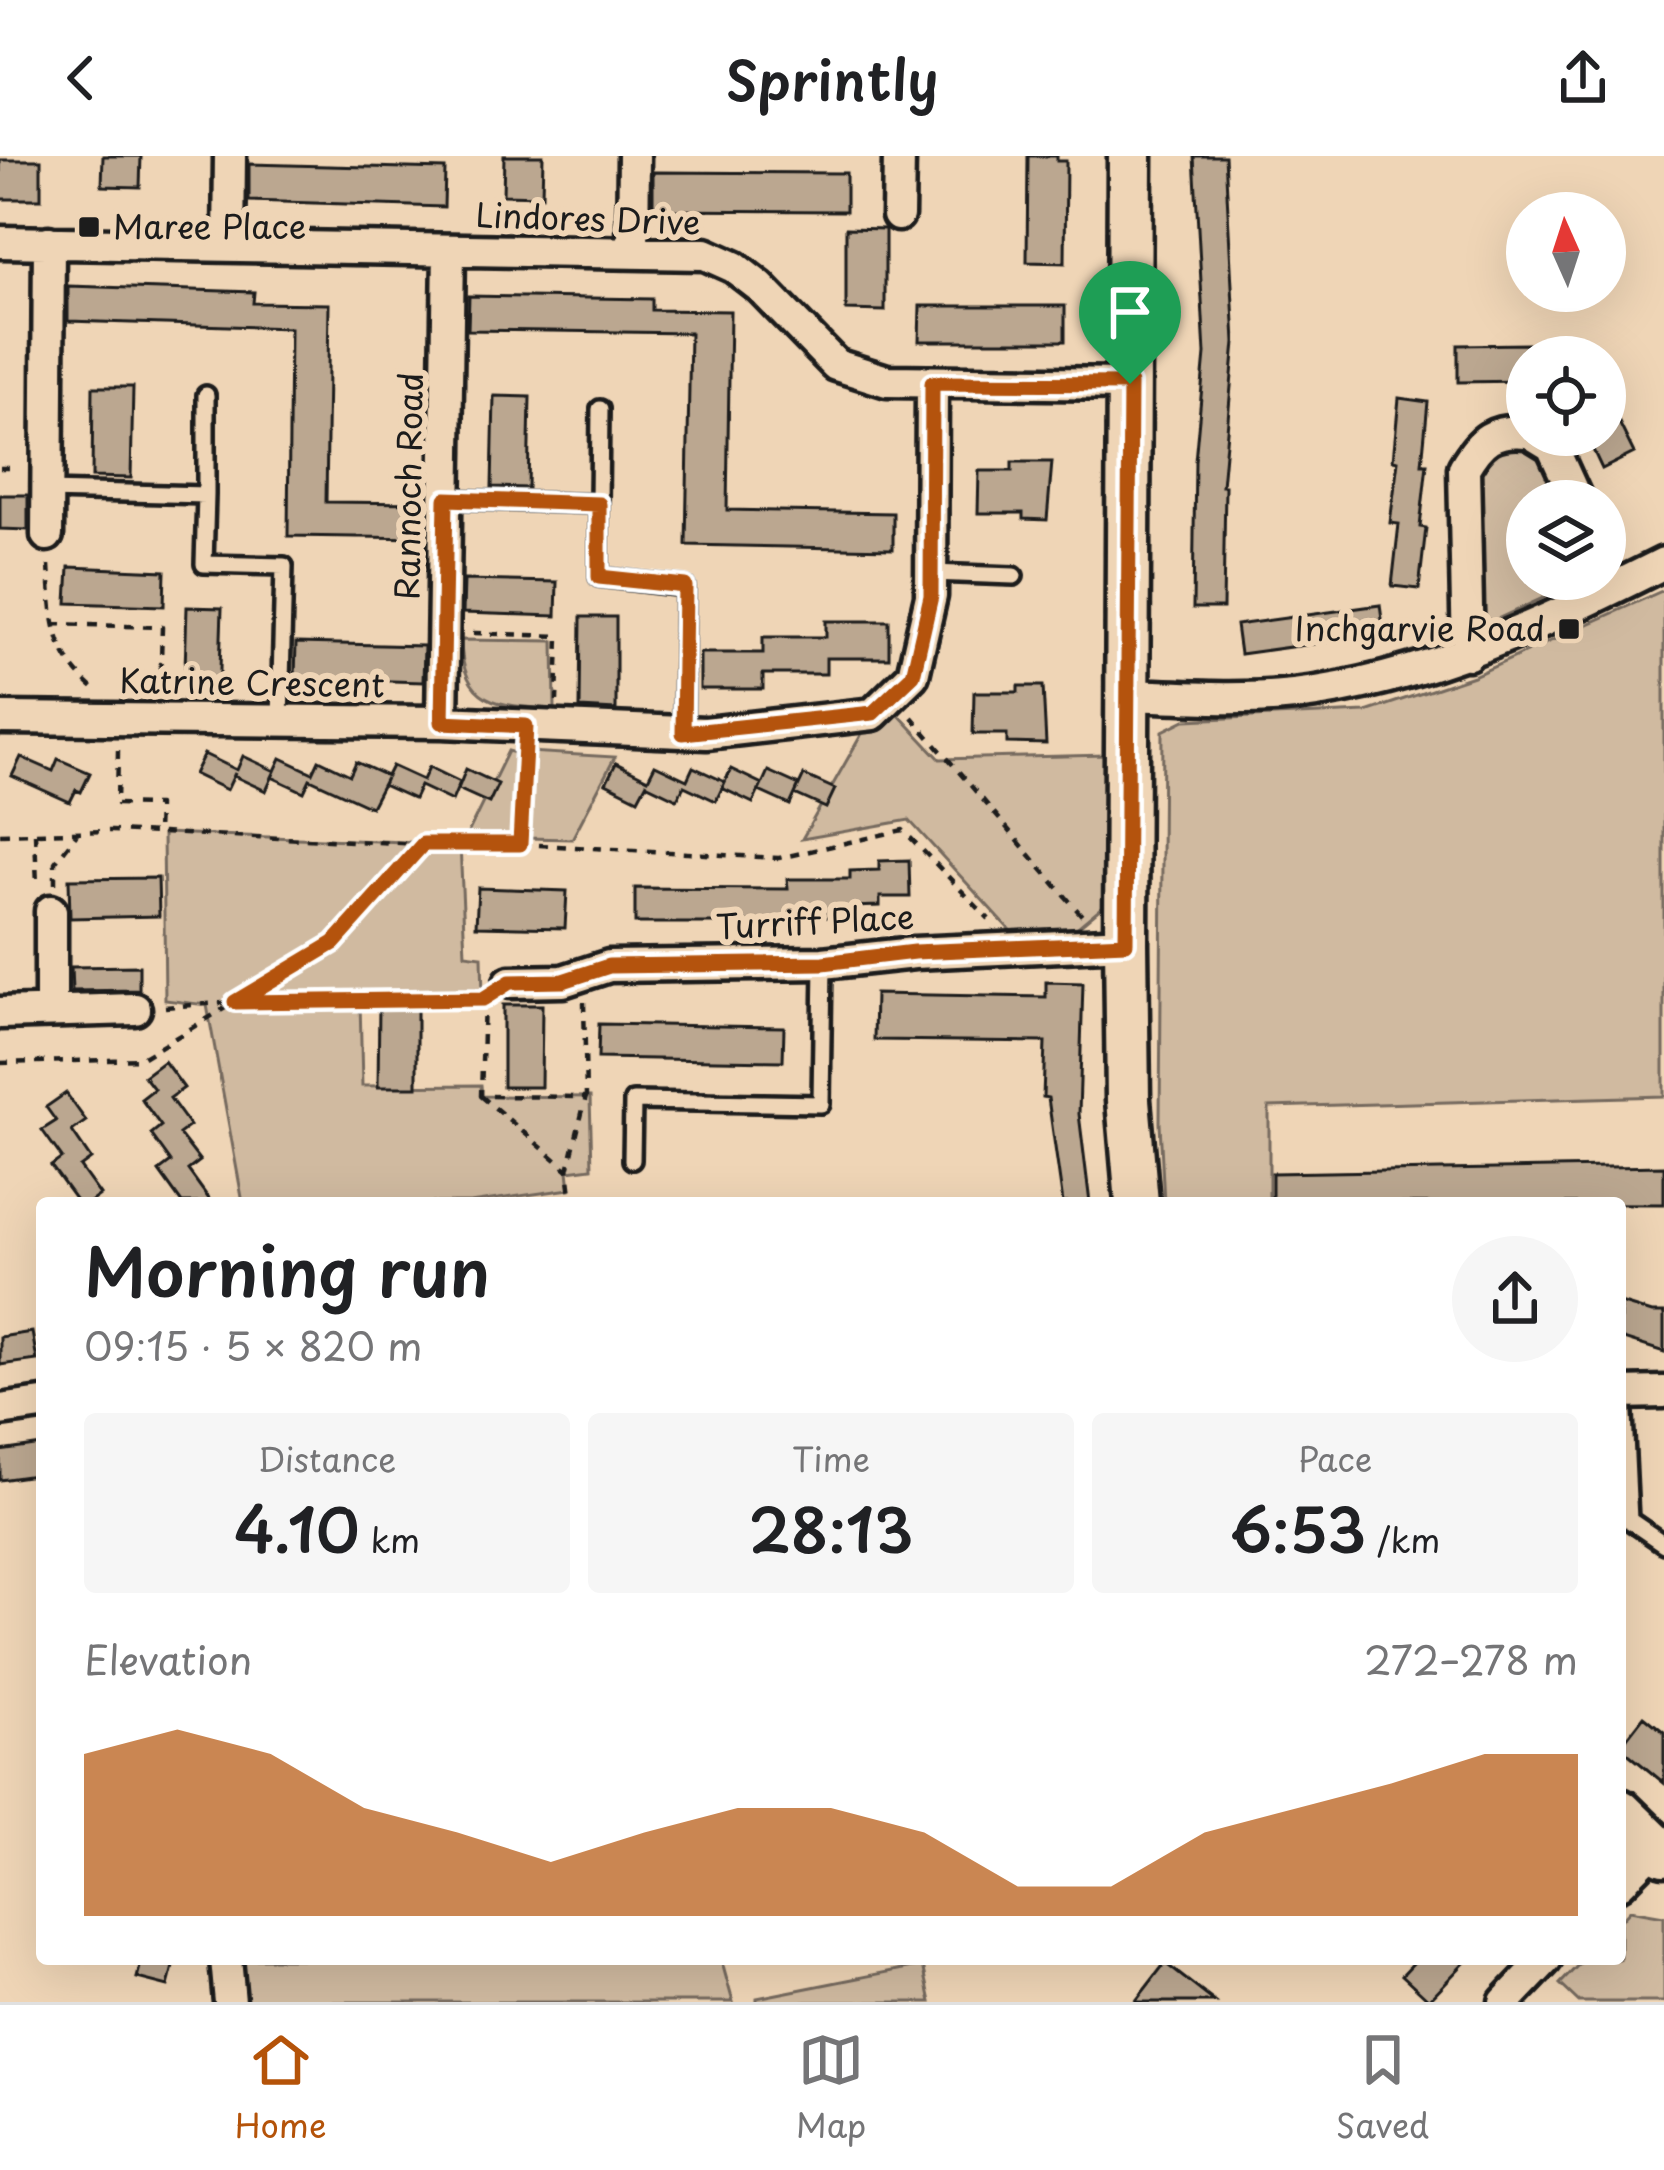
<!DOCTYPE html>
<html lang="en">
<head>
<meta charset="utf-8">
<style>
	body { margin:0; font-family:"Playpen Sans",sans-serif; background:#f6f6f6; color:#202124; height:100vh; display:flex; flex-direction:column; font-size:45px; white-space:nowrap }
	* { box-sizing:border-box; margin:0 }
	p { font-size:39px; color:#757577 }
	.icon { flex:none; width:66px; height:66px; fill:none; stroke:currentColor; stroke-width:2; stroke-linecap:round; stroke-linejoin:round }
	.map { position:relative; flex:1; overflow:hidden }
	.panel { position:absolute; left:36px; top:1041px; width:1590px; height:768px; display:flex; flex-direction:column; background:#fff; border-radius:12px; box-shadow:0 12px 48px #0002 }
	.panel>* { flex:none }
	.needle { width:78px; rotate:357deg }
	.fabs { position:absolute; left:1506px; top:36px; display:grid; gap:24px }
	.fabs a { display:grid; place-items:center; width:120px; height:120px; border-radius:50%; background:#fff; box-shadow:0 12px 48px #0002; font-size:60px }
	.pin { position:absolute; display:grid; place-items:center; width:102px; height:102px; color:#fff; margin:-123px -51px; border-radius:50% 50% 50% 0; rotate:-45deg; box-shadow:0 0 12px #0007 }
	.pin .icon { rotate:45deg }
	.round { display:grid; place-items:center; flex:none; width:126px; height:126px; border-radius:63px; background:#f6f6f6 }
	.head { display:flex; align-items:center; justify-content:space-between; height:204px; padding:0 48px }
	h1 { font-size:66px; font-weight:600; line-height:90px }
	.figures { display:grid; grid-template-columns:repeat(3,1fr); gap:18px; height:204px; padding:12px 48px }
	.figures div { display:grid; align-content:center; border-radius:12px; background:#f6f6f6; text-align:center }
	.figures b { font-size:60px; font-weight:600 }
	.figures small { font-size:33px; font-weight:400 }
	.figures p { font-size:33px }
	.chart { height:336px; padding:24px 48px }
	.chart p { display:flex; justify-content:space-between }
	.chart svg { width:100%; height:216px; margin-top:12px; fill:#b45309; opacity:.7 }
	header { display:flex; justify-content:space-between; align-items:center; height:156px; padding:0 48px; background:#fff; font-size:54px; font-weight:600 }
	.dock { display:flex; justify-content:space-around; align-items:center; height:168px; border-top:3px solid #e0e0e0; background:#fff; font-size:33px; color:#757577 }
	.dock a { display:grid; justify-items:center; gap:6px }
	.dock .selected { color:#b45309 }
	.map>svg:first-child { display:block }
	.green { fill:#d0baa0; stroke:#766b5e; stroke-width:3 }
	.building { fill:#bba790; stroke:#1c1c1c; stroke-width:3 }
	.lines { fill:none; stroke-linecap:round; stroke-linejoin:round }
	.lane-casing { stroke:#1c1c1c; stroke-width:24 }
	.street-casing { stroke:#1c1c1c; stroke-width:39 }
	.secondary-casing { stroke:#1c1c1c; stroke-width:51 }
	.path { stroke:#1c1c1c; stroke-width:4.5; stroke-dasharray:9 9; stroke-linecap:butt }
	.lane { stroke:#efd5b6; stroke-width:15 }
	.street { stroke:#efd5b6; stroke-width:30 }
	.secondary { stroke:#efd5b6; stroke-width:42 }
	.route-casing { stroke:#fff; stroke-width:24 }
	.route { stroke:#b45309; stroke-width:15 }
	.poi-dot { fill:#1c1c1c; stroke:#efd5b6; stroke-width:4.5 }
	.labels { text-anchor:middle; stroke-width:12; stroke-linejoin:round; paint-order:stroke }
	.street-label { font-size:33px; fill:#1c1c1c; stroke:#efd5b6 }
	.poi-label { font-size:33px; fill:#1c1c1c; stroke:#efd5b6; text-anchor:start }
</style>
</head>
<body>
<header><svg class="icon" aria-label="back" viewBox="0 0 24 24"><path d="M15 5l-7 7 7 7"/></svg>Sprintly<svg class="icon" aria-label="share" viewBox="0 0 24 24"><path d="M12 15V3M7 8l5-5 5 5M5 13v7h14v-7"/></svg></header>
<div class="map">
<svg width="1664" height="1846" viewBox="0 0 1664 1846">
	<rect width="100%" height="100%" fill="#efd5b6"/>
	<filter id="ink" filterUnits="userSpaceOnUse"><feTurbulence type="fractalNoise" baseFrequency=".00833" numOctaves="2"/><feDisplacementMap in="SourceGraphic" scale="24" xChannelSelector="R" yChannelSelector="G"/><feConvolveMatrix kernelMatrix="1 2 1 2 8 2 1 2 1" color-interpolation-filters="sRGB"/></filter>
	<g filter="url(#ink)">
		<!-- green -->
		<path class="green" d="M1522,287l21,15 20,43h-36v78h57l-89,41 -17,-1v-143l19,-29z
			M1664,434v506l-395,11v96h-105l-4,-80 3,-392 22,-11 181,-8 107,-36z
			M461,484l93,1 1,68c-55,-3 -93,-3 -94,-69z
			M897,557l43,46 166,-4 2,147 -47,39h-41l-111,-121 -107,19 62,-109z
			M508,595l7,2 1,82h-49z
			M528,596l87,5 -43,82 -47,-1z
			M163,677l297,11 5,110 17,2 1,43 -123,1 2,86 119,-1 1,11 108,1 2,71 -24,3 2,18 -100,14h-227l-36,-198 -42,-5z
			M1630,1754l34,6v86h-85l-19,-18 24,-25h36v-38z
			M240,1803h481l12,43h-492z
			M923,1809l8,37h-174v-4z"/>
		<!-- building -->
		<path class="building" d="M103,0h38l-1,31 -38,-1z
			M504,0h39l-1,40 -39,-1z
			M1028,0h29v5h9l-1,102 -38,-1z
			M1194,0h31l10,186 -13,144h3l-2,122h-30l2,-147 10,-107z
			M0,4h41v39h-41z
			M249,8l196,5 -1,38 -195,-6z
			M653,16l193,1v38l-193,-1z
			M846,72l39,1v82l-39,-1z
			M68,130l186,6 -1,11 76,1 -3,198 100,1 -1,35 -137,-2 2,-208 -222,-7z
			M469,140l183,3v11l78,1 -3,199 166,3v36l-207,-4 4,-212 -222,-3z
			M920,150h145v35h-146z
			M1527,188v37l-69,1v-37z
			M93,231h40l-2,91 -39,-1z
			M1605,238l29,59 -32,16 -16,-34h19z
			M494,240l36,1 -2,91 -36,-1z
			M1399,242l29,4 -6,62h5l-7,63 6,1 -7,61 -27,-3 7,-62 -9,-1 8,-62 -5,-1z
			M1012,306h40l-5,58 -24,-1v-6h-45l1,-42h33z
			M0,339h28v35l-28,-1z
			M69,411l96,4 -1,35 -97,-3z
			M464,424l93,2 -1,34 -93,-3z
			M1380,449l4,29 -144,20 -4,-29z
			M187,451l35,1 -3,92h-35z
			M581,461h35v93l-36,-2z
			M826,465h63v37h-63v16h-63v15h-63v-36h63v-16h63z
			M296,487l128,3 -1,36 -128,-4z
			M1018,530h25l3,58 -39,-1v-9h-34l1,-42h44z
			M204,598l33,16 6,-14 32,15 -9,20 -32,-15 1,-3 -8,17 -33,-16z
			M21,601l32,14 5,-12 32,14 -9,19 -5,-2 -6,12 -58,-26z
			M281,602l32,15 6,-13 31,15 6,-13 31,14 5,-10 31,14 6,-13 31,15 -8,19 -32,-15 -6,13 -31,-14 3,-7 -15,29 -61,-28 -6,13 -32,-15z
			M616,607l32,16 7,-14 32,15 6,-13 32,15 -9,19 -32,-15 -7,13 -31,-15 1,-2 -9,17 -32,-16z
			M466,613l32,15 -9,19 -31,-14z
			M731,613l31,15 -9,19 -31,-15z
			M768,615l31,14 -9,20 -31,-14z
			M804,619l31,14 -9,19 -31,-14z
			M909,704l1,37h-30v9l-29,1v10h-64v6h-152v-35l153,1 -1,-10h63v-8l29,-1v-9z
			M158,722l1,38 -89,2 -1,-39z
			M478,732l89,3 -2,37 -89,-2z
			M139,810v24l-67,1 -1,-24z
			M1046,826l37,1 -4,131 11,89h-27l-15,-105 -5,-1 2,-55 -171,-2 1,-46 171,3z
			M379,849h38v82h-39z
			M503,849h39l-1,82h-38z
			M599,868l185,3 -1,34 -185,-3z
			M164,905l20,27 -14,10 20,28 -11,8 21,27 -12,9 24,33h-30l-23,-32 12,-9 -20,-28 10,-8 -20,-27 13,-10 -10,-13z
			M66,937l20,28 -14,10 19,28 -11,8 20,28 -11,8h-11l-27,-37 11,-8 -20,-28 14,-9 -10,-14z
			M1664,1010v38l-392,-1v-30z
			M1620,1147l32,10h12v39l-44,-14z
			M32,1176l5,28 -37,5v-28z
			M42,1289v29l-42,6v-29z
			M1644,1560l20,16v51l-44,-36z
			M142,1803h33l-7,27 -31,-8z
			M1417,1803h51l-39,41 -27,-25z
			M1165,1807l50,39h-80z"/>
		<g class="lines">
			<defs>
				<path id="lane" d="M47,335l159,4 -2,69 80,2 -4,154
					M206,339v-100
					M445,343l154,5v73l86,10 -2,146
					M599,348l1,-95
					M931,417l83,3
					M632,1004l1,-59 188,3 2,-141
					M1623,1237l6,127 35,24"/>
				<path id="street" d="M898,59l1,-59
					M0,86l705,12 29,13 26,20 76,78 51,16 242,3
					M229,89l1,-89
					M633,96l1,-96
					M1534,279l18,11 25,55
					M47,379l2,-293
					M1468,498l-4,-186c17,-29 29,-39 63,-36
					M1128,539c55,2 111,6 166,0 132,-15 252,-73 370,-132
					M0,562l442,4 264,11 167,-19 40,-39 18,-79 1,-213
					M442,566l7,-472
					M51,755v100
					M510,826l53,-1 46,-15 214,-3 91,-10 212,-10
					M0,857l135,-4
					M1620,1237l44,-1
					M0,1254l42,-6
					M1620,1727l36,-36
					M226,1803l4,43
					M1505,1846l41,-43"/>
				<path id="secondary" d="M1130,0l-4,787 2,157 9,103
					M1620,1655l44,43"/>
			</defs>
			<!-- lane casing -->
			<use href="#lane" class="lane-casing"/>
			<!-- street casing -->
			<use href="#street" class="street-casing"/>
			<!-- secondary casing -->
			<use href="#secondary" class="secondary-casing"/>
			<!-- path -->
			<path class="path" d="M0,312h18
				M49,409c3,53 2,87 45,124
				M53,468l109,3 -2,65
				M473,477l86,3 -2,65
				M912,561l172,201
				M118,594l-1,54 41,1 -1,28
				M35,677l2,53
				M0,678l112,-3 311,13
				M521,688l258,14 124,-28 86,89
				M55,728v-22l23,-30
				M484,843l-3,97 105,1 -18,73 4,33
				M584,846l2,95
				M165,851l70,-5 248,-3
				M0,907l140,-4 194,-116 89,-99h98l3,-89
				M481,940l87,74"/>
			<!-- lane -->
			<use href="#lane" class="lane"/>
			<!-- street -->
			<use href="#street" class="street"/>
			<!-- secondary -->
			<use href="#secondary" class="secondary"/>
		</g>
	</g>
	<g class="lines" filter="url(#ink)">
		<defs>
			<path id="route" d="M932,227l198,1 -4,559 -212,9 -91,11 -214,3 -46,15 -53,1 -27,17 -248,3 99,-59 89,-99h97l6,-118 -84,-4 4,-223 153,5v73l86,9 -2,147 190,-20 40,-38 18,-79z"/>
		</defs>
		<!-- route casing -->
		<use href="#route" class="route-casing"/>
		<!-- route -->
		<use href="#route" class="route"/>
	</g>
	<!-- markers -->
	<g class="poi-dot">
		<rect x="77" y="59" width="24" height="24" rx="6"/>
		<rect x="1557" y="461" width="24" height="24" rx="6"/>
	</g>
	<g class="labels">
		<!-- street labels -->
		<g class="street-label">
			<text transform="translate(588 63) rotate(2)" y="12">Lindores Drive</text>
			<text transform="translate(409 330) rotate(-89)" y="12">Rannoch Road</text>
			<text transform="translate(252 527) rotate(1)" y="12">Katrine Crescent</text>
			<text transform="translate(815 766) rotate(-3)" y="12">Turriff Place</text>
		</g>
		<!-- poi labels -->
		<g class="poi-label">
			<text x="113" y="83">Maree Place</text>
			<text x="1545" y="485" text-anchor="end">Inchgarvie Road</text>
		</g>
	</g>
</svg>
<div class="fabs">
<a><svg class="needle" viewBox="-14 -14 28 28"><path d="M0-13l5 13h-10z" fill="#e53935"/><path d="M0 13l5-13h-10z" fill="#757577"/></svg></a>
<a><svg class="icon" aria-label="locate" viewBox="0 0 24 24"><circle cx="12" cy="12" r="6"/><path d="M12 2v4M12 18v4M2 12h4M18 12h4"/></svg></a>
<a><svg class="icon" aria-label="layers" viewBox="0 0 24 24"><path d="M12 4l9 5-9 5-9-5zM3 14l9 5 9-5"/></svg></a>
</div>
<div class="pin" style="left:1130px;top:228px;background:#1e9e55"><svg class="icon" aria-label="arrive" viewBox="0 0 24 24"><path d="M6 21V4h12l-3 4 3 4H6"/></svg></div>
<section class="panel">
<div class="head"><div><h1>Morning run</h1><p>09:15 · 5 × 820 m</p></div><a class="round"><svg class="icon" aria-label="share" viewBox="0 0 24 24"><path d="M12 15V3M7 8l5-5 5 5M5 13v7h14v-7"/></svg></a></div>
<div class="figures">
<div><p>Distance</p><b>4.10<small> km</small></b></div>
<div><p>Time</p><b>28:13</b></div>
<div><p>Pace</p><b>6:53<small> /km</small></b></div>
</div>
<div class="chart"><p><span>Elevation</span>272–278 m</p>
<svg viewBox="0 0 160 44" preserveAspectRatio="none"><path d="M0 44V11L10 6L20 11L30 22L40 27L50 33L60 27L70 22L80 22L90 27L100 38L110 38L120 27L130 22L140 17L150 11L160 11V44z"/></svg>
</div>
</section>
</div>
<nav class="dock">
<a class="selected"><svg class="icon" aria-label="home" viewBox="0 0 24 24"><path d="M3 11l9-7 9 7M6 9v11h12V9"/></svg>Home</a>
<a><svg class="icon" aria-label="map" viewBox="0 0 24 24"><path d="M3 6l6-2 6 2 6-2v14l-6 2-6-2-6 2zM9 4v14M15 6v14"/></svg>Map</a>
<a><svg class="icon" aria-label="saved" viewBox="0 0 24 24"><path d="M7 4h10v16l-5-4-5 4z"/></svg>Saved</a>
</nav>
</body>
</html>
